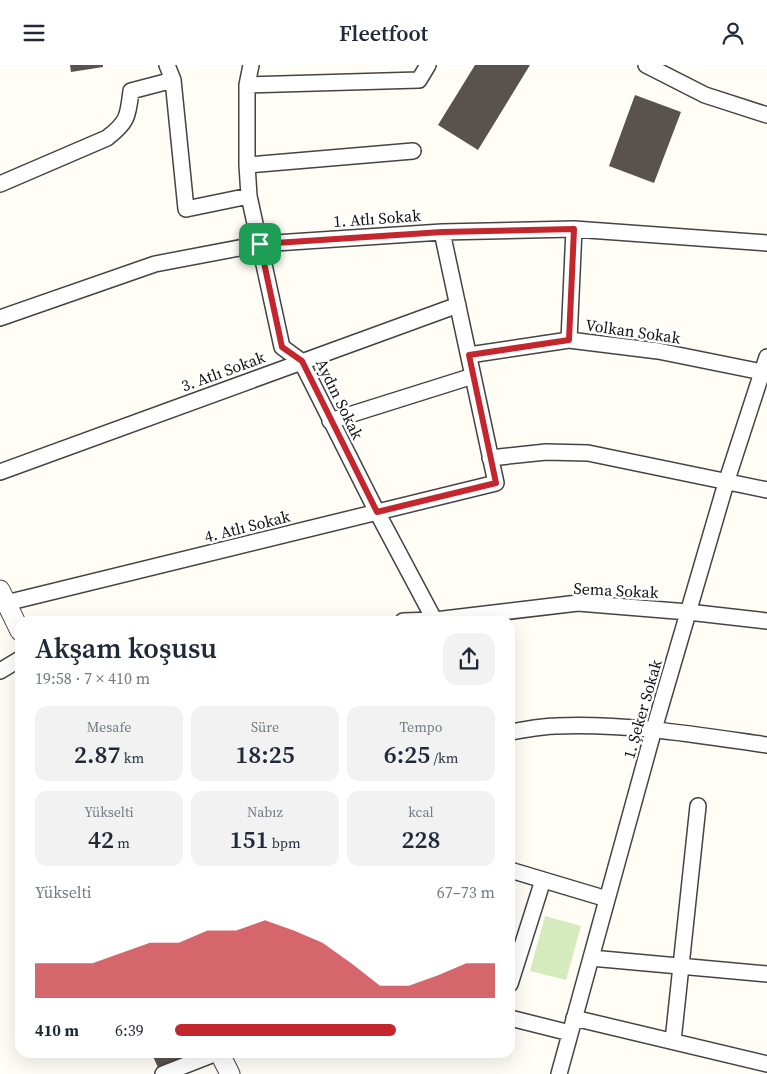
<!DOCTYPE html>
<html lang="tr">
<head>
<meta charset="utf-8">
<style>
	body { margin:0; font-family:"Source Serif 4",serif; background:#f2f2f3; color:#1f2937; height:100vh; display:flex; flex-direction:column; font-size:19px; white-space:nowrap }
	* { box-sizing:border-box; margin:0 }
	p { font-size:16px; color:#747a83 }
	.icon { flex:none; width:28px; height:28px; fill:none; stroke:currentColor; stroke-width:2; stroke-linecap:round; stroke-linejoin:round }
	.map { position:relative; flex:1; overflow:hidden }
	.side { position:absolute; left:15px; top:551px; width:500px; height:442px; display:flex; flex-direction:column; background:#fff; border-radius:15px; box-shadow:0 5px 20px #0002 }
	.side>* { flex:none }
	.pin { position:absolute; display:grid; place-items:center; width:42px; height:42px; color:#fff; margin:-21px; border-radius:10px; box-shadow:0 2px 8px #0006 }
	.round { display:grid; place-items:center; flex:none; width:52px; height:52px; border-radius:15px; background:#f2f2f3 }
	.summary { display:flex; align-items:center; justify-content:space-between; height:85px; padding:0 20px }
	h1 { font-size:28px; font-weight:600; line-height:38px }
	.metrics { display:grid; grid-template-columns:repeat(3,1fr); gap:8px; height:85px; padding:5px 20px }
	.metrics div { display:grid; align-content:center; border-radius:12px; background:#f2f2f3; text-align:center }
	.metrics b { font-size:25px; font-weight:600 }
	.metrics small { font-size:14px; font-weight:400 }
	.metrics p { font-size:14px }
	.chart { height:140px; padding:10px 20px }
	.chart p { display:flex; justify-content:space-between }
	.chart svg { width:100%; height:90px; margin-top:5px; fill:#c4262e; opacity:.7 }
	ul { padding:0 20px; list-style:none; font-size:16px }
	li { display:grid; grid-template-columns:80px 60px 1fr; align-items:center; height:38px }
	li i { height:12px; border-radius:6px; background:#c4262e }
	header { display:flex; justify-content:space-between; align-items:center; height:65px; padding:0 20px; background:#fff; font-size:22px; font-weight:600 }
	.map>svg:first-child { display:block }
	.green { fill:#d5ebbd }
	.building { fill:#5a524d }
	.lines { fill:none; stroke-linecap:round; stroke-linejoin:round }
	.minor-casing { stroke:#444; stroke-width:18 }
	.tertiary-casing { stroke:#444; stroke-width:21 }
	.minor { stroke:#fff; stroke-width:15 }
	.tertiary { stroke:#fff; stroke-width:19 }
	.route-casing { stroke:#fff; stroke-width:10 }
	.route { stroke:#c4262e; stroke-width:6 }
	.labels { text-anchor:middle; stroke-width:5; stroke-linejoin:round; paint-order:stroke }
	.street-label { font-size:16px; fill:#111; stroke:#fff }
</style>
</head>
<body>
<header><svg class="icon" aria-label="menu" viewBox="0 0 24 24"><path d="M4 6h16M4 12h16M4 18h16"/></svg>Fleetfoot<svg class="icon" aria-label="person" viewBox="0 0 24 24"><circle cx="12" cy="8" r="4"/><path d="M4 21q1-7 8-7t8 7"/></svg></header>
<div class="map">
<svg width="767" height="1009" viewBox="0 0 767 1009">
	<rect width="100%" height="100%" fill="#fffdf5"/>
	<!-- green -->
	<path class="green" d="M545,851l36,10 -15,54 -36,-9z"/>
	<!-- building -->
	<path class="building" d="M70,0h33v2l-32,5z
		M475,0h55l-52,85 -40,-25z
		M635,30l46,17 -27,71 -45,-17z
		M152,989h45l-38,16z"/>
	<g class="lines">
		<defs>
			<path id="minor" d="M167,0l6,15 13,129 63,-13
				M251,0l-4,20v80l2,31 33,151 19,14 76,151 58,109
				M646,0l59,30 62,20
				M247,20l172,-5 9,-15
				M247,100l166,-14
				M0,119l107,-46c21,-16 21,-22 24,-47l42,-11
				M0,253l155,-54 105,-20 182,-12 132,-3 193,14
				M569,275l5,-111
				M469,290l100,-15 89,11 109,22
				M330,356l143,-45
				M490,393l56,-6 42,1 179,37
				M0,407l458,-167
				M6,538l490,-120 -54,-251
				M403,556l32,-1 143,-17 110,9 79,9
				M0,606l20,-12
				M510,667c15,-2 31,-6 46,-6 71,-3 141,9 211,19
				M510,805l97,29
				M591,893l176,16
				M510,919l33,-104
				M510,953l60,15
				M574,953l193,46
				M673,976l25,-235
				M163,1009l51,-20
				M559,1009l95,-345 72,-246 41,-126"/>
			<path id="tertiary" d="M0,525l20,41
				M220,989l10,20"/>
		</defs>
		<!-- minor casing -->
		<use href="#minor" class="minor-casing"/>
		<!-- tertiary casing -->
		<use href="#tertiary" class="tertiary-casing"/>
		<!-- minor -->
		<use href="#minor" class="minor"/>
		<!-- tertiary -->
		<use href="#tertiary" class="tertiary"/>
	</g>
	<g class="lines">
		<defs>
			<path id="route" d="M574,164l-5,111 -100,15 27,128 -119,29 -75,-151 -20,-14 -22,-103 182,-12z"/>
		</defs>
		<!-- route casing -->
		<use href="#route" class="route-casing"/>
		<!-- route -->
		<use href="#route" class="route"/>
	</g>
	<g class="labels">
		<!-- street labels -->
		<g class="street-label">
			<text transform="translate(377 153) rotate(-4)" y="6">1. Atlı Sokak</text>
			<text transform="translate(633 266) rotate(8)" y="6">Volkan Sokak</text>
			<text transform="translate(223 306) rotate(-20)" y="6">3. Atlı Sokak</text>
			<text transform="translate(340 334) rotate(64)" y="6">Aydın Sokak</text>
			<text transform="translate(247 461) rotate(-14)" y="6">4. Atlı Sokak</text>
			<text transform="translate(616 525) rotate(3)" y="6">Sema Sokak</text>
			<text transform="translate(642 644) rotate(-74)" y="6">1. Şeker Sokak</text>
		</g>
	</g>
</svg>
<div class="pin" style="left:260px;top:179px;background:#1e9e55"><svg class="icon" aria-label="arrive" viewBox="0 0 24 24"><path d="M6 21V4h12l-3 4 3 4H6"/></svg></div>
<section class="side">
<div class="summary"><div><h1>Akşam koşusu</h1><p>19:58 · 7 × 410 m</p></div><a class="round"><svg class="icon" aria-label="share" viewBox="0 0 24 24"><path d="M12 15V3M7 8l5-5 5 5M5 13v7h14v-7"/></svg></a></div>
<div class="metrics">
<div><p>Mesafe</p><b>2.87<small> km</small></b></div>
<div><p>Süre</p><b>18:25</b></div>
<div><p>Tempo</p><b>6:25<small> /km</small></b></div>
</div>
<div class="metrics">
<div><p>Yükselti</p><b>42<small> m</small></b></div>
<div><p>Nabız</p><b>151<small> bpm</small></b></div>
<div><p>kcal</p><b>228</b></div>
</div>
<div class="chart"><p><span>Yükselti</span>67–73 m</p>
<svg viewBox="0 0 160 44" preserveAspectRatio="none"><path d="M0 44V27L10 27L20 27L30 22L40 17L50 17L60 11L70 11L80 6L90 11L100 17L110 27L120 38L130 38L140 33L150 27L160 27V44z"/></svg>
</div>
<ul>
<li><b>410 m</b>6:39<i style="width:69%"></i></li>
</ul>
</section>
</div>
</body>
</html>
